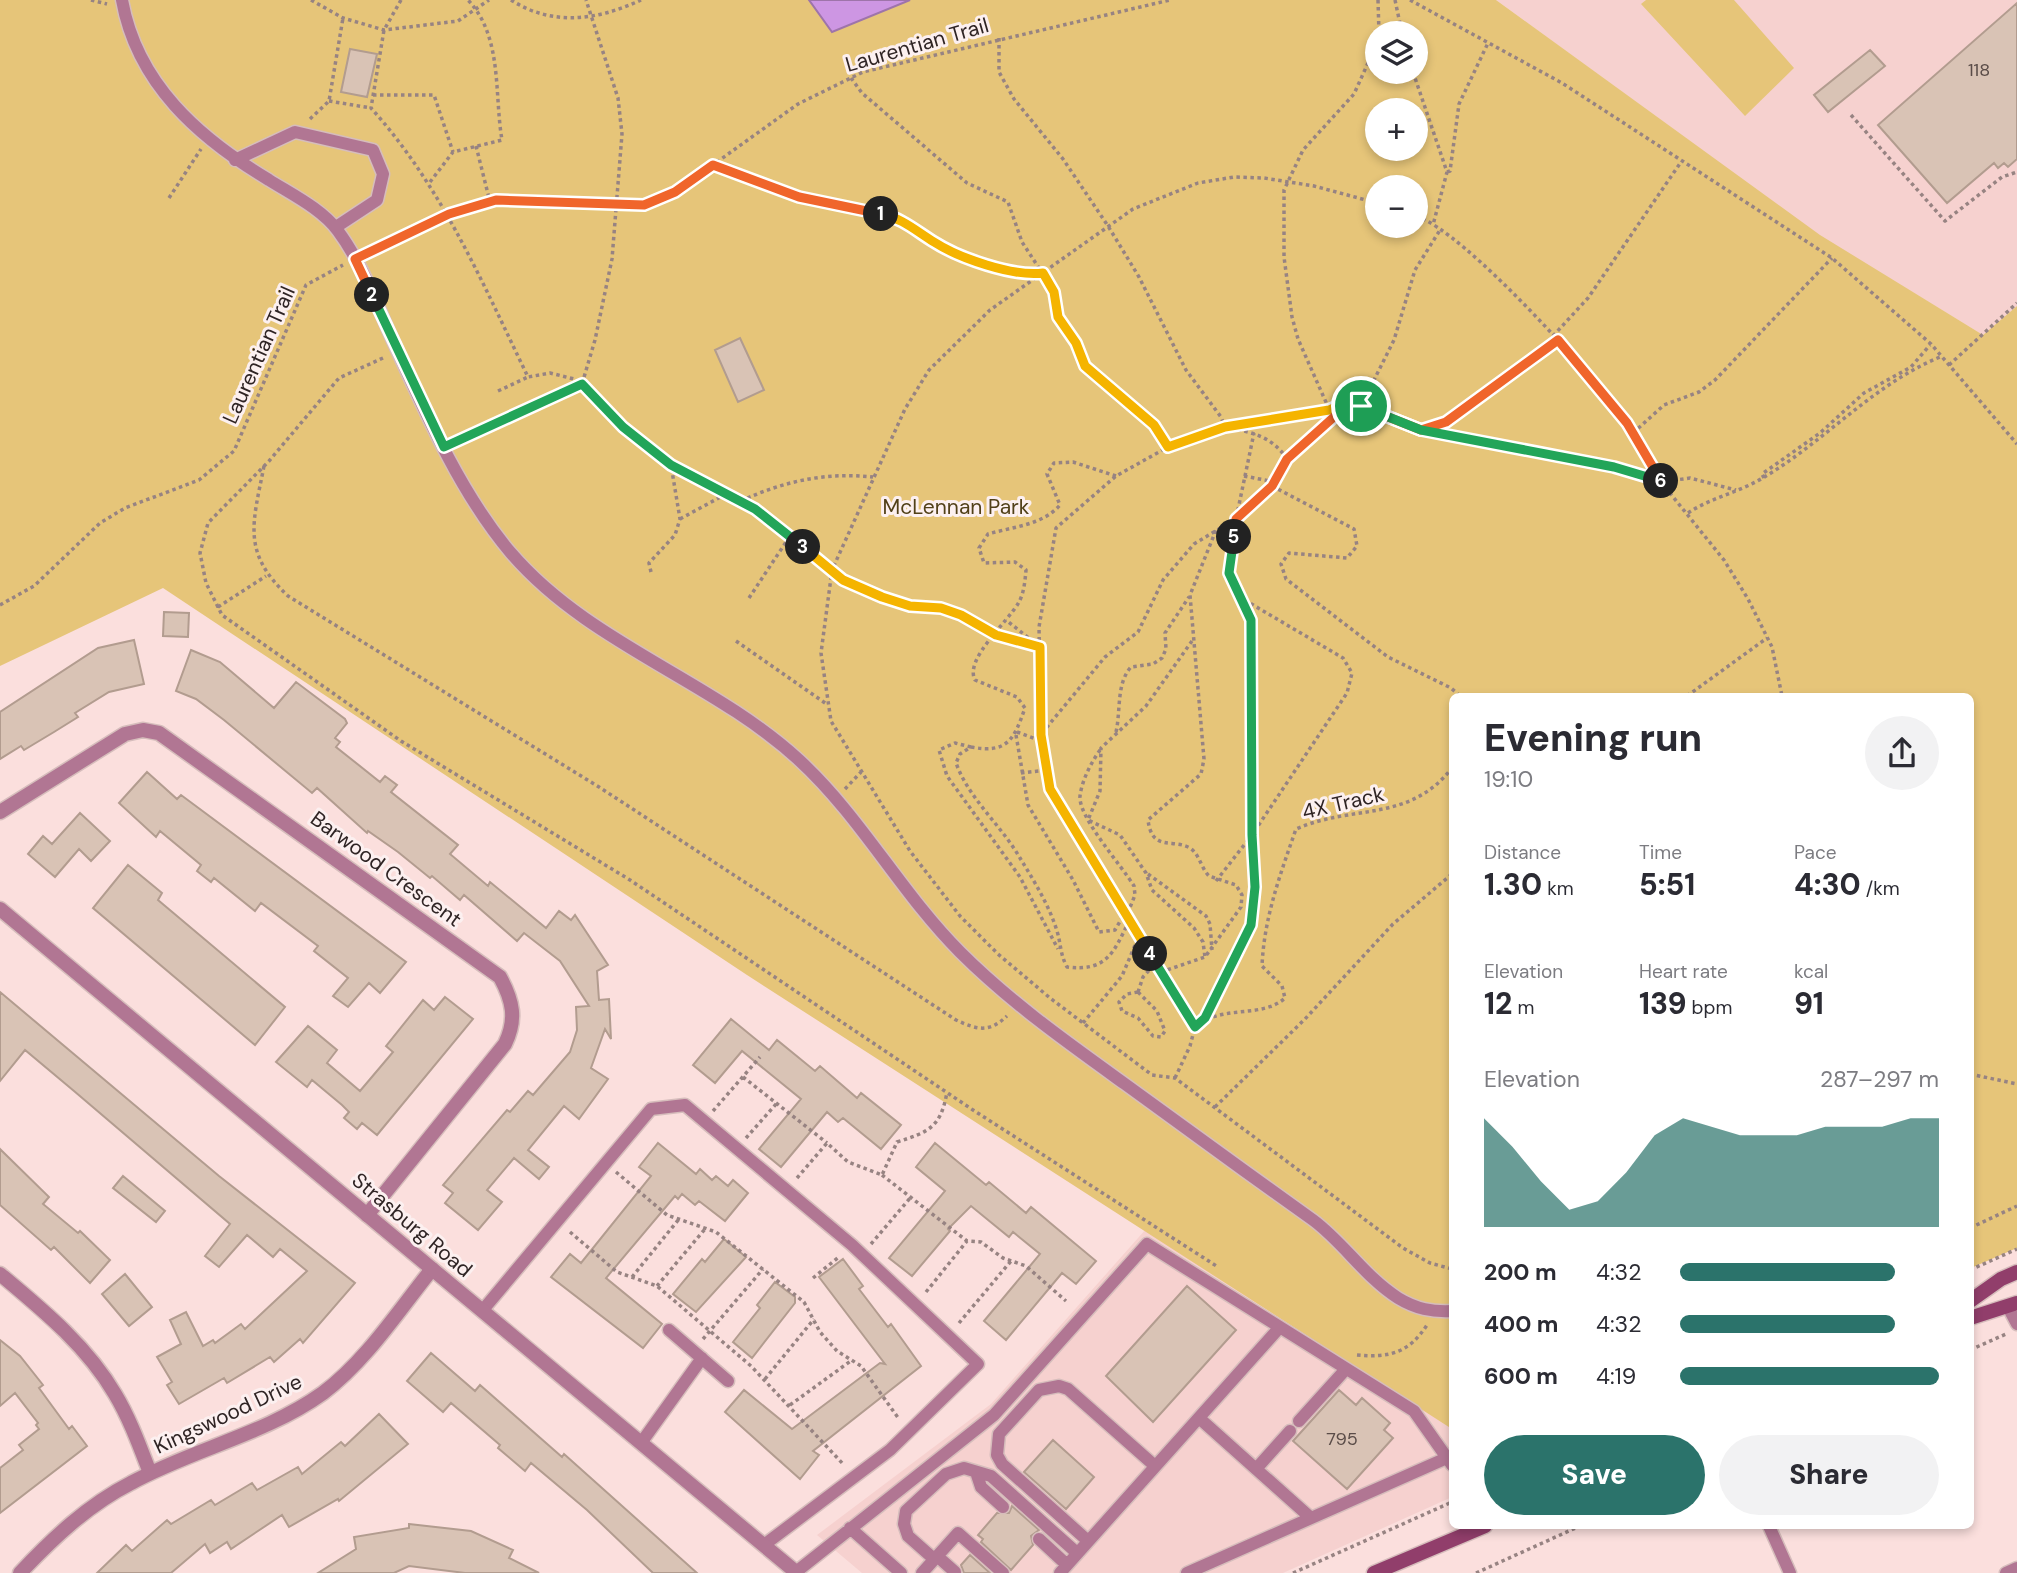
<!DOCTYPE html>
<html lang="en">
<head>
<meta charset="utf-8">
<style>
	body { margin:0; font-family:"DM Sans",sans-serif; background:#f2f2f3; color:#2b2b33; height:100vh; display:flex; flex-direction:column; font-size:26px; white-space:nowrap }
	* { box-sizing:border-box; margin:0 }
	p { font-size:23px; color:#7c7c81 }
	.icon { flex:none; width:38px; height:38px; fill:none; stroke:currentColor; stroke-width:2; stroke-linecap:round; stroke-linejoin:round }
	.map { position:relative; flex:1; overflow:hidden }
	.sheet { position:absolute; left:1449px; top:693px; width:525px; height:836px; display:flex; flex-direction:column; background:#fff; border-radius:10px; box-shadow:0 4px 10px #0003 }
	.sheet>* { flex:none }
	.buttons { position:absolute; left:1365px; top:21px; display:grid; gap:14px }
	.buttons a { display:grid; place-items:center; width:63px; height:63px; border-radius:50%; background:#fff; box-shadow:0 4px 10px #0003; font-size:35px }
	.pin { position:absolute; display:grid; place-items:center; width:60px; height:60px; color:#fff; margin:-30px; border:4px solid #fff; border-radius:50%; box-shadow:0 2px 7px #0007 }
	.km { position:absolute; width:35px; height:35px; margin:-18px; border-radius:50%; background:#222; color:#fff; font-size:19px; line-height:35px; text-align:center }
	.round { display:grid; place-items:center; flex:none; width:74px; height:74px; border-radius:37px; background:#f2f2f3 }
	.summary { display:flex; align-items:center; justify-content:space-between; height:119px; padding:0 35px }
	h1 { font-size:38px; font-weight:800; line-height:52px }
	.stats { display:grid; grid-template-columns:repeat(3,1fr); gap:10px; height:119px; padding:7px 35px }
	.stats div { display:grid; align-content:center }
	.stats b { font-size:30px; font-weight:800 }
	.stats small { font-size:19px; font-weight:400 }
	.stats p { font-size:19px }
	.chart { height:196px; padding:14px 35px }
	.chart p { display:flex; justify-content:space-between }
	.chart svg { width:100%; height:126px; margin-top:7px; fill:#2b736b; opacity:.7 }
	.cta { display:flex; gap:14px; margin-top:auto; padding:14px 35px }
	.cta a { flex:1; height:80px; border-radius:42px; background:#2b736b; color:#fff; font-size:28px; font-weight:800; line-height:80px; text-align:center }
	.cta a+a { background:#f2f2f3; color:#2b2b33 }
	ul { padding:0 35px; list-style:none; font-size:23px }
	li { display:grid; grid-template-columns:112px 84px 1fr; align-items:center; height:52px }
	li i { height:18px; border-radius:9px; background:#2b736b }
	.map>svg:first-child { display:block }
	.built { fill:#f6d1cf }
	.green { fill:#e6c579; fill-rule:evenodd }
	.water { fill:#cd96e3; stroke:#9e74aa; stroke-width:2 }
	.building { fill:#d9c3b5; stroke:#b29c8f; stroke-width:2 }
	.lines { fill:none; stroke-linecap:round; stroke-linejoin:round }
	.service-casing { stroke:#d6bdbc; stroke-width:15 }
	.minor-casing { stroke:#d6bdbc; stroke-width:17 }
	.tertiary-casing { stroke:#d6bdbc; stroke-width:17 }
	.secondary-casing { stroke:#d6bdbc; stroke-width:17 }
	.path { stroke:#978382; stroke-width:3.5; stroke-dasharray:3.5 3.5; stroke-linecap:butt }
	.service { stroke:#b17693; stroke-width:12 }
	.minor { stroke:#b17693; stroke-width:14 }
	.tertiary { stroke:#b17693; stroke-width:14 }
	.secondary { stroke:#913e6b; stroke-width:14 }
	.split-1-casing { stroke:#fff; stroke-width:14 }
	.split-2-casing { stroke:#fff; stroke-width:14 }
	.split-3-casing { stroke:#fff; stroke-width:14 }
	.split-4-casing { stroke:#fff; stroke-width:14 }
	.split-5-casing { stroke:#fff; stroke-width:14 }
	.split-6-casing { stroke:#fff; stroke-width:14 }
	.split-7-casing { stroke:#fff; stroke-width:14 }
	.split-1 { stroke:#f5b400; stroke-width:9 }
	.split-2 { stroke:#f0652b; stroke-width:9 }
	.split-3 { stroke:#22a559; stroke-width:9 }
	.split-4 { stroke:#f5b400; stroke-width:9 }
	.split-5 { stroke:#22a559; stroke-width:9 }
	.split-6 { stroke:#f0652b; stroke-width:9 }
	.split-7 { stroke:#22a559; stroke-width:9 }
	.labels { text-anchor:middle; stroke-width:6; stroke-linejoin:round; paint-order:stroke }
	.number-label { font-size:18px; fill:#5a4c48 }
	.street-label { font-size:21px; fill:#2f2424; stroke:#fcf0f0 }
	.park-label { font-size:21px; fill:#514018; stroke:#fcf0f0 }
</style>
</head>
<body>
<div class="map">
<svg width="2017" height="1573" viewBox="0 0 2017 1573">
	<rect width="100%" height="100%" fill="#fbdfdd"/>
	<!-- built -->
	<path class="built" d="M1496,0h521v306l-34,29 -163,-99z
		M1146,1229l306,199v69l-169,76h-421l-45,-38 174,-131z"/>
	<!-- green -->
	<path class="green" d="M0,0h1496l324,235 163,100 34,-29v942l-46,20 -1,-572h-518v733l-705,-454 -584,-387 -163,78zM1377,33h39v39h-39zM1377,110h39v39h-39zM1377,187h39v39h-39z
		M1646,0h88l60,68 -49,48 -104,-112z"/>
	<!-- water -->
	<path class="water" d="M809,0h101l-78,32z"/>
	<!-- building -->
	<path class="building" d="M2017,3v156l-9,8 -4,-4 -6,5 -4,-5 -47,40 -69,-78z
		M350,49l27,5 -10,43 -26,-5z
		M1870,50l15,16 -57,46 -14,-17z
		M740,338l24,52 -26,12 -23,-52z
		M164,612l25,1 -1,24 -25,-1z
		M134,640l10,44 -35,8 -34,21 3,4 -24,15 -30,18 -3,-4 -21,13v-47l98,-64z
		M191,650l29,12 54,46 22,-26 49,37 2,4 -12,15 5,4 -4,5 44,35 5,-6 12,9 -6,7 67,53 -8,9 38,32 2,-4 56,46 13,-17 12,9 4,-5 33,50 -11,6 2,29 10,-1 2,40 -6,-10 -14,39 17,11 -29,40 -15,-13 -36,44 21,17 -10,12 -25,-21 -27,32 15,12 -24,28 -33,-27 8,-10 -10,-8 64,-75 3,2 18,-21 5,4 37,-43 7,-22 -1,-23 13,-1 -29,-45 -36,-28 -7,8 -53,-46 -4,5 -28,-24 -2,2 -32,-26 -30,-21 -1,2 -50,-45 -5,5 -88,-73 -28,-21 -20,-8z
		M147,772l30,27 4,-4 225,167 -26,31 -11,-10 -21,24 -15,-11 15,-18 -34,-27 4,-5 -57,-43 -6,8 -41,-33 -3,4 -14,-11 4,-6 -41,-34 -4,6 -37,-34z
		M80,813l30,28 -19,20 -12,-12 -24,28 -27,-23 15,-18 9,8z
		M128,865l34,28 -4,7 127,107 -30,38 -162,-137z
		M0,992l219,184 136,107 -52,60 -3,-4 -26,23 -4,-5 -43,26 -3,-5 -45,26 -12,-19 5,-3 -15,-25 24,-13 -11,-24 16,-8 17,34 10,-6 2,3 26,-19 4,5 62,-58 -27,-22 -7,8 -26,-22 -28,32 -14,-11 25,-32 -156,-133 -49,-41 -25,31z
		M445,997l28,22 -96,116 -15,-12 -5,6 -13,-11 5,-6 -7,-7 -30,-25 -5,7 -31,-25 32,-36 29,24 -10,13 33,28 33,-39 -7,-6 37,-46 11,10z
		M731,1019l38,31 8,-10 38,31 5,-5 37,32 4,-5 40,32 -20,24 -38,-31 -5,4 -11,-10 -46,55 -22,-18 42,-50 -59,-48 -27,32 -22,-18z
		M658,1143l38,31 4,-5 12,11 4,-4 12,10 5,-6 15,13 -23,28 -26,-20 -4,4 -13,-11 -4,5 -3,-3 -69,82 56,46 -19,24 -92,-71 19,-23 11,9 70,-87 -12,-9z
		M935,1143l51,42 3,-3 37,31 5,-6 65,54 -20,23 -14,-11 -56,67 -22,-19 56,-67 -27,-22 -4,5 -38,-31 -23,23 2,2 -38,45 -23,-18 56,-67 -29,-24z
		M0,1149l49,48 -6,7 35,29 2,-2 30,29 -20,23 -36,-36 -3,3 -51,-45z
		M123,1176l42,35 -9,11 -43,-34z
		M724,1239l22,18 -50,55 -23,-18 29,-35 3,3z
		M843,1259l20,27 -4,3 29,38 3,-3 30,42 -108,85 6,4 -19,24 -75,-67 19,-22 48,39 88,-66 5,1 -66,-87z
		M125,1274l27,33 -23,19 -27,-32z
		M775,1282l20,15v6l-43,55 -19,-16 27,-34 -3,-3z
		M1187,1286l49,44 -83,92 -47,-46z
		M0,1340l20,16 23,29 -4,3 30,41 3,-3 15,20 -87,67v-45l23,-18 -4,-5 20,-16 -3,-4 2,-2 -23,-30 -15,13z
		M431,1353l44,38 5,-6 82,72 2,-3 133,119h-44l-66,-63 -56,-47 -6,8 -27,-23 2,-3 -49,-42 -8,9 -36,-31z
		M1339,1390l17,15 6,-7 28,25 -6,7 9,8 -46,51 -54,-48z
		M379,1414l29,30 -69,57 -1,-2 -49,28 -7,-12 -51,34 -4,-7 -17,11 -5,-9 -34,29h-74l29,-28 6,6 35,-31 4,4 40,-24 4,5 37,-22 5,7 41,-23 4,7 39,-32 4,4z
		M1053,1440l41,37 -28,32 -42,-37z
		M1012,1506l27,24 -8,6 2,9 -22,25 -30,-28 2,-3 -5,-4 19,-22h12z
		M409,1524l62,7 42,19 -4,8 30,15h-74l-56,-7 -15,7h-76l38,-24 -2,-12 55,-9z
		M970,1555l20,18h-26l-3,-8z"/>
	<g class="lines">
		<defs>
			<path id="service" d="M122,0c15,84 77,138 147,180 22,14 53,29 69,51 23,31 37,69 52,103 33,73 69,158 121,219 78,91 201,127 288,207 62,57 102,133 161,192 50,50 108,91 165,132 63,46 125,91 188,136 31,23 52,57 85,78 18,11 34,14 54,13
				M235,160l60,-28 78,18 10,24 -6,26 -41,27
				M2008,1307l9,17
				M482,1311l169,-202 34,-4 19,16 148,124 126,119 -88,86 -126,95
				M669,1330l59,51
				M1199,1418l112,100
				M1299,1421l47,-52
				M641,1443l61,-85
				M1256,1469l34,-38
				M976,1472l5,15 22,20
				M1769,1526l21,47
				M850,1528l51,45
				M1039,1539l28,26
				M1088,1541l-86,-77 -5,-9 2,-21 40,-44 20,-4 9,3 87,77
				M937,1556l18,16
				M934,1559l-26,-23 -4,-12 2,-13 40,-37 18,-6 27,8 86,77
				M796,1572l198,-157 153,-171 267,167 38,54
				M922,1573l36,-40 45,40
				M1060,1573l220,-246
				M1187,1573l262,-116
				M2006,1573l11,-5"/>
			<path id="minor" d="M0,812l125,-78 18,-4 16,3 341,244c13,24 17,42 5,67l-138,171
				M0,1274c43,36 87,72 115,120 15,25 25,53 35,79
				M20,1573c33,-35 68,-68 111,-90 62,-34 135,-49 192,-90 43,-32 76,-83 109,-124"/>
			<path id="tertiary" d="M0,909l797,664"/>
			<path id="secondary" d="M1970,1301l31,-22 16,-7
				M1970,1318l47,-15
				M1374,1573l111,-47"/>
		</defs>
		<!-- service casing -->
		<use href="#service" class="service-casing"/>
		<!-- minor casing -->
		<use href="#minor" class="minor-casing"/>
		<!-- tertiary casing -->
		<use href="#tertiary" class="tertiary-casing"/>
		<!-- secondary casing -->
		<use href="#secondary" class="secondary-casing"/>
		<!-- path -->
		<path class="path" d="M91,0l16,4
			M311,0l32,18 41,12 74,-9 31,-21
			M401,0l-17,30 -13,78c71,79 111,174 157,269l22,-4 24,6 49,48 48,38 84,44 88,71 67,26 31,2 20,8 35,19 44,12 -34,-27
			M511,0c42,27 87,20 130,0
			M1378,0l1,33
			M1395,0l7,33
			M1410,0l152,83 270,175 99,86 86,100
			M999,38v34l15,27 49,60 45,67 31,51 47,93 35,47 4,10c26,5 47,9 62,32
			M1413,72l34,100 -14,53
			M851,78l11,15 105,90 41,19 14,40 32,49 4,26 18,26 9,23 69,59 14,22
			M373,95h61l19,57
			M329,101l42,7
			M1851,115l94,106 57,-44 15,-5
			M310,119l19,-18 14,-83
			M476,146l14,56
			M714,165l85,32 105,24 32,23 69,26 36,4
			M1447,172l3,-1 9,-67 29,-61
			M430,182l23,-30 49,-12c-8,-46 1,-103 -34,-140
			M169,198l32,-49
			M1377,203l-63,-17 -50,-8 -30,-1 -36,6 -65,26 -143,101 -61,60 -24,39 -73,161 -11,83 10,68 79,130 50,65 38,38 52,44 102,77 23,3 228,170 27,15 22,6
			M1416,216c49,16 177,159 210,205 13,19 23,41 35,61l29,-4 46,12
			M369,253l80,-39 47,-14 148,5 31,-13 123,-88 65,-32 307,-72
			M1553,336l35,-38 93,-136
			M383,358l-44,20 -70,83 -61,62 -8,30 6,30 16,32 179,126 229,139 343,230 245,157
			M1949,365l68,-62
			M498,391l30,-14
			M1361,406l33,-66 21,-70 25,-40
			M1329,409l-31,-70 -6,-22 -8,-60v-67l19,-40 51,-56 23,-51
			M1423,430l23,-8 112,-82
			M1633,433l31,-28 35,-13 16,-12 117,-122
			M455,442l127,-58 13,-44 17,-81 10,-125 -4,-36 -32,-98
			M264,466c-11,57 -23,86 24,130l311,191 357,233c22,10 33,13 51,-4
			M1116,476l-43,-14 -19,1 -7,11 13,31c-17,20 -48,22 -72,29l-9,14 5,15 31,-1 11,8c-1,11 -2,23 -7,32 -11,20 -55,57 -44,78l42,17 8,11c-11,31 -17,46 -54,39l-11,7 -4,9c13,36 45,62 64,95 14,23 29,47 37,73 4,13 3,23 10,36 40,5 47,-15 62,-46
			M1244,476l31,6
			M1764,478l-2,-4 58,-41 44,-40 47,-26 19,-22
			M1272,486l82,43 3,17 -10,12 -58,-5 -8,11 5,15 102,78 63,31 9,8
			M741,501c43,-20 85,-29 132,-24
			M1688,513c24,-16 53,-21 78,-37 60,-36 108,-92 174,-119
			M680,519l46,-25
			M651,572l-2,-9 26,-28 5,-16 -9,-54
			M749,598l41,-62
			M0,605l34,-19 66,-63 25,-15 74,-28 35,-29 72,-166 37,-20
			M218,607l48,-31
			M736,641l92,64
			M1192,641l-46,65 -45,42 -1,43 -12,29 32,15 26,38 6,17 42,38 9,14 2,15
			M1687,696l80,-58
			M1017,732l24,9
			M1116,732c5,-22 0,-48 15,-65l22,-3 9,-6 4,-9 -1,-16 24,-36
			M1042,733l63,-76 33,-25 25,-52 31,-36 53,-32 25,-26 15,-27 48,-43 23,-11
			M1016,735l12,70 45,75 26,52 16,-2 10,-17
			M971,747l-16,-4 -16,7 8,26 73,101 38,72
			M1100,750c-9,13 -18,30 -20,46 -2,21 42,70 54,90l1,9 -8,20
			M1021,773l26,-3
			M845,789l16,-17
			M1148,874l58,42 4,8 2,26
			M1216,881l36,-46 95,-142 5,-20 -9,-15 -100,-59
			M1161,972l44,-15 36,-50 1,-12 -6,-10 -27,-9c-8,-8 -9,-21 -19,-28 -18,-10 -38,4 -42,-28l53,-46 3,-15 -14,-164 26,-65
			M1138,992l19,19 8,20 -4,6 -8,-1 -15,-18 -16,-7 -3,-9 8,-8z
			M1138,992l5,-15 12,-13
			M1205,1019l46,-94 4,-38 -3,-52 -1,-215 -22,-47 7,-54 18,-86
			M1083,1023l39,-47 16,-38
			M1195,1027c27,-23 67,-8 90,-29l-3,-12 -20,-20c2,-48 18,-91 34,-137 57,-25 113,-6 156,-61
			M1970,1074l47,10
			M743,1077l84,66
			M1175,1078l15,-32 5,-19 -145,-238 -9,-54 -2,-108 17,-99 60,-52 52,-29 57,-20 104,-18 20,-7 72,29 193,36 47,15 63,78 24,39 24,48 10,49
			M1215,1107l90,-88 88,-95 59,-50
			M713,1111l47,-54
			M746,1138l31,-35
			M616,1172l51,43 49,17 88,70 16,30 17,19 24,15 38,53
			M882,1175l85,66 14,1 22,16 23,8 40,35
			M797,1178l30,-35 21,19 34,13 15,-33c32,-10 44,-15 50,-50
			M1970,1228l47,-22
			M570,1232l47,40 40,14 94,80 93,99
			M871,1244l40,-47
			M1970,1270l47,-21
			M632,1277l47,-58
			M813,1278l27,-22
			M657,1286l48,-57
			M926,1292l41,-51
			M959,1323l52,-62
			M703,1339l60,-70
			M1970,1350l36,-16
			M1357,1355c32,3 52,-2 70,-30
			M765,1379l49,-60
			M790,1405l62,-45
			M1293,1573l159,-71
			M1476,1573l104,-47"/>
		<!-- service -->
		<use href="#service" class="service"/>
		<!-- minor -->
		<use href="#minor" class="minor"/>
		<!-- tertiary -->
		<use href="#tertiary" class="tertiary"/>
		<!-- secondary -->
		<use href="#secondary" class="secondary"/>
	</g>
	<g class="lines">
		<defs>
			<path id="split-1" d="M881,214c21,4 35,17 53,28 25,16 79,35 109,31l11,19 4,25 18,26 9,23 69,59 14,22 57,-20 104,-17 20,-9 12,5"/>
			<path id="split-2" d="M372,295l-17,-36 94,-45 47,-14 148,5 31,-13 38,-27 86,32 82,17"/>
			<path id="split-3" d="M372,295l72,152 138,-63 41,43 48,38 84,44 48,38"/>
			<path id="split-4" d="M803,547l40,33 39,17 28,9 31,2 20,7 35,20 44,12 1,88 9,54 100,165"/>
			<path id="split-5" d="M1150,954l45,73 10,-9 46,-93 4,-38 -3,-52 -1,-215 -22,-47 5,-36"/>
			<path id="split-6" d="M1234,537l2,-18 36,-33 15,-27 48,-43 23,-11 63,25 25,-8 112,-82 69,83 34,58"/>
			<path id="split-7" d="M1361,406l60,24 193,37 47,14"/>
		</defs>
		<!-- split-1 casing -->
		<use href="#split-1" class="split-1-casing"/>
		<!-- split-2 casing -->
		<use href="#split-2" class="split-2-casing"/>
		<!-- split-3 casing -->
		<use href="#split-3" class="split-3-casing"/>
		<!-- split-4 casing -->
		<use href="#split-4" class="split-4-casing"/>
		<!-- split-5 casing -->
		<use href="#split-5" class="split-5-casing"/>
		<!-- split-6 casing -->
		<use href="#split-6" class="split-6-casing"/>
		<!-- split-7 casing -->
		<use href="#split-7" class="split-7-casing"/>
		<!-- split-1 -->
		<use href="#split-1" class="split-1"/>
		<!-- split-2 -->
		<use href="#split-2" class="split-2"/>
		<!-- split-3 -->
		<use href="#split-3" class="split-3"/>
		<!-- split-4 -->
		<use href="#split-4" class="split-4"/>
		<!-- split-5 -->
		<use href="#split-5" class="split-5"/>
		<!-- split-6 -->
		<use href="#split-6" class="split-6"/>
		<!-- split-7 -->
		<use href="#split-7" class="split-7"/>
	</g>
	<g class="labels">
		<!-- number labels -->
		<g class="number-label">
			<text x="1979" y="76">118</text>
			<text x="1342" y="1445">795</text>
		</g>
		<!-- street labels -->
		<g class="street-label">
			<text transform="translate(917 45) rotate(-16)" y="7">Laurentian Trail</text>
			<text transform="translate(259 355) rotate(-66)" y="7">Laurentian Trail</text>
			<text transform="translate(1343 803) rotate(-13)" y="7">4X Track</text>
			<text transform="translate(386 869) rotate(36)" y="7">Barwood Crescent</text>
			<text transform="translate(412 1225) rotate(40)" y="7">Strasburg Road</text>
			<text transform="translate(228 1414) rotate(-25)" y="7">Kingswood Drive</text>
		</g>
		<!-- park labels -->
		<g class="park-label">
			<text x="956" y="514">McLennan Park</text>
		</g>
	</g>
</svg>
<div class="buttons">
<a><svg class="icon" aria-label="layers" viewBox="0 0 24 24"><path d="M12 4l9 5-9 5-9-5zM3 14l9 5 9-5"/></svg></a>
<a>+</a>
<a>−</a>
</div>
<div class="pin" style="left:1361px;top:406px;background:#1e9e55"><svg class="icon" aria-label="arrive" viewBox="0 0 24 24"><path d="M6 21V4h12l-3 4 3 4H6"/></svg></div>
<b class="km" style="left:881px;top:214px">1</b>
<b class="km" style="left:372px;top:295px">2</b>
<b class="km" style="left:803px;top:547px">3</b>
<b class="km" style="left:1150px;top:954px">4</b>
<b class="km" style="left:1234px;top:537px">5</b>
<b class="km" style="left:1661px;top:481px">6</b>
<section class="sheet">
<div class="summary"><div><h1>Evening run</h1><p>19:10</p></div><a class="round"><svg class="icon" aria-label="share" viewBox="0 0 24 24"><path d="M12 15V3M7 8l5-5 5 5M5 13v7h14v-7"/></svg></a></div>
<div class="stats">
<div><p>Distance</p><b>1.30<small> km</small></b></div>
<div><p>Time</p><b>5:51</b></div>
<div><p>Pace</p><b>4:30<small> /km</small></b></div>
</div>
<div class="stats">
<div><p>Elevation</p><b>12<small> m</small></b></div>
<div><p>Heart rate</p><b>139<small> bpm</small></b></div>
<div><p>kcal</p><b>91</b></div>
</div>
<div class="chart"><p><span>Elevation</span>287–297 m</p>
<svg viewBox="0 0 160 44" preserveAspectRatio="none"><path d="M0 44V6L10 16L20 28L30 38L40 35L50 25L60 12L70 6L80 9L90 12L100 12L110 12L120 9L130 9L140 9L150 6L160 6V44z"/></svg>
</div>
<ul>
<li><b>200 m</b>4:32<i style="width:83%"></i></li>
<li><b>400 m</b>4:32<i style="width:83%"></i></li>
<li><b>600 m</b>4:19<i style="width:100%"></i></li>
</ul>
<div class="cta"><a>Save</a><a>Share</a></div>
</section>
</div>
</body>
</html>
